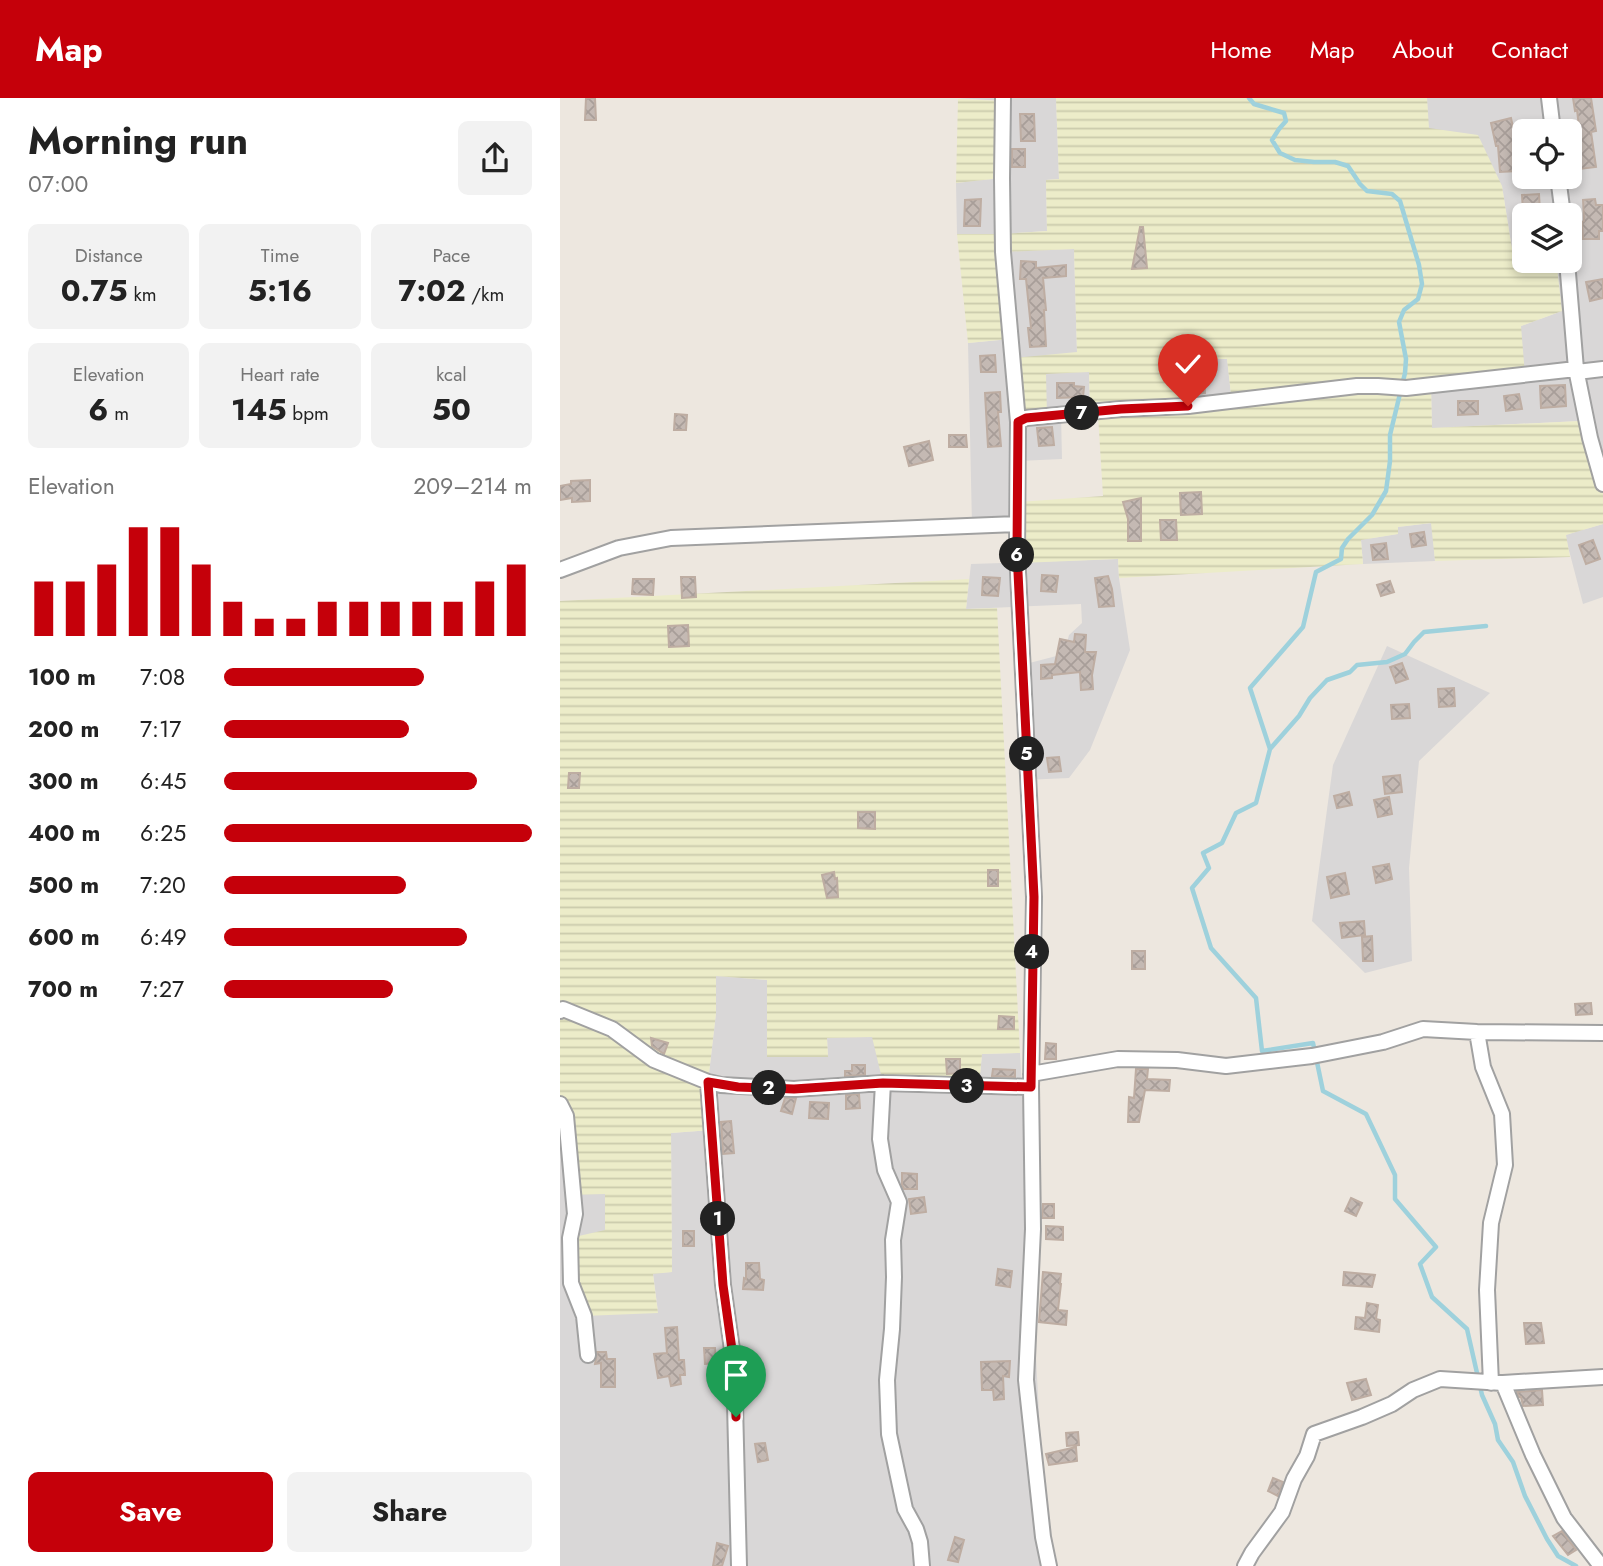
<!DOCTYPE html>
<html lang="en">
<head>
<meta charset="utf-8">
<style>
	body { margin:0; font-family:Jost,sans-serif; background:#f2f2f2; color:#222; height:100vh; display:flex; flex-direction:column; font-size:26px; white-space:nowrap }
	* { box-sizing:border-box; margin:0 }
	p { font-size:23px; color:#767676 }
	.icon { flex:none; width:38px; height:38px; fill:none; stroke:currentColor; stroke-width:2; stroke-linecap:round; stroke-linejoin:round }
	.map { position:relative; flex:1; overflow:hidden }
	.drawer { display:flex; flex-direction:column; background:#fff; width:560px }
	.drawer>* { flex:none }
	.tools { position:absolute; left:952px; top:21px; display:grid; gap:14px }
	.tools a { display:grid; place-items:center; width:70px; height:70px; border-radius:10px; background:#fff; box-shadow:0 4px 10px #0003; font-size:35px }
	.pin { position:absolute; display:grid; place-items:center; width:60px; height:60px; color:#fff; margin:-72px -30px; border-radius:50% 50% 50% 0; rotate:-45deg; box-shadow:0 0 7px #0007 }
	.pin .icon { rotate:45deg }
	.km { position:absolute; width:35px; height:35px; margin:-18px; border-radius:50%; background:#222; color:#fff; font-size:19px; line-height:35px; text-align:center }
	.round { display:grid; place-items:center; flex:none; width:74px; height:74px; border-radius:10px; background:#f2f2f2 }
	.summary { display:flex; align-items:center; justify-content:space-between; height:119px; padding:0 28px }
	h1 { font-size:38px; font-weight:700; line-height:52px }
	.figures { display:grid; grid-template-columns:repeat(3,1fr); gap:10px; height:119px; padding:7px 28px }
	.figures div { display:grid; align-content:center; border-radius:10px; background:#f2f2f2; text-align:center }
	.figures b { font-size:30px; font-weight:700 }
	.figures small { font-size:19px; font-weight:400 }
	.figures p { font-size:19px }
	.chart { height:196px; padding:14px 28px }
	.chart p { display:flex; justify-content:space-between }
	.chart svg { width:100%; height:126px; margin-top:7px; stroke:#c5000a; stroke-width:6 }
	.button { display:flex; gap:14px; margin-top:auto; padding:14px 28px }
	.button a { flex:1; height:80px; border-radius:10px; background:#c5000a; color:#fff; font-size:28px; font-weight:700; line-height:80px; text-align:center }
	.button a+a { background:#f2f2f2; color:#222 }
	ul { padding:0 28px; list-style:none; font-size:23px }
	li { display:grid; grid-template-columns:112px 84px 1fr; align-items:center; height:52px }
	li i { height:18px; border-radius:9px; background:#c5000a }
	header { display:flex; align-items:center; gap:42px; box-sizing:border-box; height:98px; padding:0 35px; background:#c5000a; color:#fff }
	header strong { font-size:33px }
	nav { display:flex; gap:38px; margin-inline-start:auto; font-size:24px }
	main { display:flex; flex:1; min-height:0 }
	.map>svg:first-child { display:block }
	.residential { fill:#d9d7d7; fill-rule:evenodd }
	.farmland { fill:url(#farmland-rules) }
	.lines { fill:none; stroke-linecap:round; stroke-linejoin:round }
	.stream { stroke:#9ed1dc; stroke-width:4.5 }
	.building { fill:url(#building-cross-hatch); stroke:#beada2; stroke-width:2 }
	.minor-casing { stroke:#a1a1a1; stroke-width:18 }
	.minor { stroke:#fff; stroke-width:14 }
	.route-casing { stroke:#fff; stroke-width:14 }
	.route { stroke:#c5000a; stroke-width:9 }
</style>
</head>
<body>
<header>
<strong>Map</strong>
<nav><a>Home</a><a>Map</a><a>About</a><a>Contact</a></nav>
</header>
<main>
<section class="drawer">
<div class="summary"><div><h1>Morning run</h1><p>07:00</p></div><a class="round"><svg class="icon" aria-label="share" viewBox="0 0 24 24"><path d="M12 15V3M7 8l5-5 5 5M5 13v7h14v-7"/></svg></a></div>
<div class="figures">
<div><p>Distance</p><b>0.75<small> km</small></b></div>
<div><p>Time</p><b>5:16</b></div>
<div><p>Pace</p><b>7:02<small> /km</small></b></div>
</div>
<div class="figures">
<div><p>Elevation</p><b>6<small> m</small></b></div>
<div><p>Heart rate</p><b>145<small> bpm</small></b></div>
<div><p>kcal</p><b>50</b></div>
</div>
<div class="chart"><p><span>Elevation</span>209–214 m</p>
<svg viewBox="0 0 160 44" preserveAspectRatio="none"><path d="M5 44V25M15 44V25M25 44V19M35 44V6M45 44V6M55 44V19M65 44V32M75 44V38M85 44V38M95 44V32M105 44V32M115 44V32M125 44V32M135 44V32M145 44V25M155 44V19"/></svg>
</div>
<ul>
<li><b>100 m</b>7:08<i style="width:65%"></i></li>
<li><b>200 m</b>7:17<i style="width:60%"></i></li>
<li><b>300 m</b>6:45<i style="width:82%"></i></li>
<li><b>400 m</b>6:25<i style="width:100%"></i></li>
<li><b>500 m</b>7:20<i style="width:59%"></i></li>
<li><b>600 m</b>6:49<i style="width:79%"></i></li>
<li><b>700 m</b>7:27<i style="width:55%"></i></li>
</ul>
<div class="button"><a>Save</a><a>Share</a></div>
</section>
<div class="map">
<svg width="1043" height="1468" viewBox="0 0 1043 1468">
	<defs>
		<pattern id="farmland-rules" width="6" height="5" patternUnits="userSpaceOnUse" patternTransform="scale(1.75)"><rect width="6" height="5" fill="#ececc9"/><path d="M0 2.5h6" fill="none" stroke="#cacaac"/></pattern>
		<pattern id="building-cross-hatch" width="8" height="8" patternUnits="userSpaceOnUse" patternTransform="scale(1.75)"><rect width="8" height="8" fill="#c4b9b3"/><path d="M0 0l8 8M0 8l8-8" fill="none" stroke="#a89e99"/></pattern>
	</defs>
	<rect width="100%" height="100%" fill="#ede7df"/>
	<!-- residential -->
	<path class="residential" d="M398,0h98l3,81 -13,1 1,51 -44,3h-46l-1,-51 46,-5 1,-77z
		M867,0h176v388l-23,-65 -148,7 -1,-42 90,-60 41,-15 -47,-42 -13,-83 -74,-58zM964,33h46v46h-46zM964,117h46v46h-46z
		M514,151l3,104 -31,21 43,-2 1,40 -29,3 1,44 -44,2 -1,63 -45,1 -4,-182 42,-4 -7,-87z
		M667,260l5,46 -44,2 -3,-47z
		M872,425l3,38 -72,3 -2,-24 36,-6v-7z
		M1043,426v73l-20,7 -18,-69z
		M558,461l1,19 11,72 -40,100 -21,28 -45,2 -6,-114 46,-12 5,-19 13,-12 -1,-19 -115,5 5,-45z
		M827,548l103,47 -71,68 -10,107 3,93 -47,12 -53,-52 21,-156z
		M155,878l52,4v77l61,-1 -1,-18 45,-1 107,48 3,-31 38,-1 27,513h-487v-449l45,77 1,36 52,82 -5,-39 19,-1 -1,-139 40,-3 -3,-48 8,-69z"/>
	<!-- farmland -->
	<path class="farmland" d="M496,0h371l2,30 49,7 24,51 13,82 42,-1 5,44 -41,15 4,49 -94,11 1,42 148,-7 23,66v37l-37,11 4,22 -135,4 -4,-38 -33,4v7l-37,6 2,24 -244,14 -1,-19 -98,4 -2,-61 85,-6 -5,-81 134,-11 -5,-45h-42l2,43 -97,6 -1,-36 -43,2 1,42 -29,6 -6,-64 65,-6 -3,-103 -71,3 7,87 -42,4 -11,-109h46l44,-3 -1,-51 13,-1z
		M398,1l45,2 -1,77 -46,5z
		M409,481l-3,30 31,-1 23,445 -38,1 -3,32 -96,-3 -11,-46 -45,1 1,19h-61v-77l-51,-4v37l-8,69 4,48 -41,3 1,139 -19,2 5,39 -74,3 -14,-78 35,-8v-36l-32,1 -13,-78v-516z"/>
	<g class="lines">
		<!-- stream -->
		<path class="stream" d="M689,0l5,6 30,9 2,8 -7,8 -7,11 8,13 15,7 19,2h21l13,4 12,18 7,7 25,3 8,7 19,64 3,19 -4,15 -14,11 -5,12 7,37 -1,14 -15,62v26l-4,30 -14,24 -24,24 -6,9 -1,11 -25,13 -13,55 -53,61 20,61 -14,54 -20,10 -14,30 -19,10 6,15 -17,20 19,60 45,50 6,53 51,-8 10,48 43,23 29,61v24l41,48 -16,17 12,33 35,32 15,66 13,29 3,16 15,22 12,34 22,43 11,17 18,10
			M710,651l29,-33 11,-18 17,-18 23,-8 7,-7 30,-3 18,-8 9,-12 10,-10 62,-6"/>
	</g>
	<!-- building -->
	<path class="building" d="M26,0h9l1,22h-11z
		M1013,0h18l5,33 -5,1 5,35 -16,2 -2,-17 3,-1 -1,-16 -3,-25 -2,1z
		M460,16h14l1,27h-14z
		M951,20l5,23 -1,1 2,29 -17,1 -2,-26h-2l-5,-23z
		M452,51h13v18h-13z
		M979,96l1,17 -17,1 -1,-17z
		M421,101l-1,27h-16l1,-26z
		M1035,101l1,6h7v26h-4v8h-16l-1,-17 2,-1 -1,-21z
		M580,129h3l4,41 -15,1z
		M461,163l15,1v6l30,-3v11l-23,2 3,32h-2l2,36 -16,1 -2,-19h3l-5,-49h-6z
		M1043,181v19l-13,3 -4,-19z
		M435,257l1,17h-15l-1,-16z
		M633,280h11l1,15 -11,1z
		M497,285h17v3l10,1 -1,10 -26,1z
		M1005,287l1,21 -25,2 -1,-22z
		M440,294l1,20h-3l3,34 -13,1 -3,-54z
		M959,296l3,15 -16,2 -2,-15z
		M898,303h20v13l-20,1z
		M115,316l12,1 -1,15h-12z
		M492,329l2,18 -15,1 -2,-18z
		M389,337h17l1,12h-18z
		M369,343l4,19 -24,6 -5,-19z
		M30,382v21l-18,1v-4l-12,2v-14l11,-2v-3z
		M641,394l1,22 -21,1 -1,-22z
		M581,400v43h-13v-22l-5,-17z
		M600,422h16l1,20h-16z
		M864,434l2,13 -14,2 -2,-13z
		M1033,442l7,19 -14,5 -7,-19z
		M826,445l2,16 -15,1 -2,-15z
		M482,477l16,1 -2,16 -15,-1z
		M548,478l4,13 2,17 -15,1 -4,-29z
		M121,479h14l1,20 -14,1z
		M423,479l17,1 -2,18 -16,-1z
		M73,481h21l-1,16 -21,-1z
		M830,483l4,11 -13,4 -4,-11z
		M128,527l1,21 -20,1 -1,-21z
		M515,536l11,1 -1,17h11l-4,23 1,14 -12,1 -1,-18 -28,3v3l-11,1v-14l14,-1 5,-25 14,3z
		M842,565l6,16 -12,4 -6,-16z
		M894,590l1,18 -16,1 -1,-18z
		M849,606l1,14 -18,1 -1,-14z
		M499,659l2,14 -12,1 -2,-14z
		M9,675h11l-1,15h-11z
		M840,677l2,17 -17,2 -2,-17z
		M789,694l3,13 -15,3 -3,-12z
		M829,699l3,17 -14,3 -4,-17z
		M298,714h17v17l-17,-1z
		M829,766l3,15 -16,4 -3,-16z
		M428,772h10v16h-10z
		M274,774l1,7 2,-1 1,19 -11,1 -5,-23z
		M785,775l4,21 -18,4 -4,-21z
		M804,823l1,14 -23,3 -2,-15z
		M812,838l1,25h-10l-1,-24z
		M572,853h13v18h-13z
		M1031,905l1,11 -16,1 -1,-11z
		M439,918l15,1v12h-16z
		M91,940l17,5 -4,11 -12,-8z
		M486,945l10,1v15h-11z
		M386,961h14v14l-13,1z
		M292,967h13v10l-20,1v-5h7z
		M433,971l22,1v7l-23,-1z
		M576,971h12l-1,10 23,1 -1,11 -24,-1 -6,32h-11l1,-25 5,1z
		M299,996l1,14 -14,1v-14z
		M225,1000h11l-4,16 -11,-3z
		M250,1004l19,1 -1,16 -19,-1z
		M171,1023l3,32 -11,1 -2,-32z
		M342,1075l15,1v15h-13l-2,-4z
		M364,1099l2,15 -15,2 -2,-15z
		M791,1100l11,5 -6,13 -11,-5z
		M483,1106h11v14h-12z
		M486,1128l17,1v13l-17,-1z
		M123,1133h11v15h-11z
		M186,1165h13l1,16 4,1 -1,10 -20,-1 1,-11 2,1z
		M438,1171l14,2 -2,16 -14,-2z
		M483,1174l18,2 -1,10h1l-3,26 9,1 -1,14 -27,-3z
		M784,1174l31,3 -3,12 -29,-2z
		M807,1205l11,2 -2,14 4,1 -1,12 -24,-3 1,-12 9,1z
		M964,1225h17l3,20 -18,1z
		M117,1229l2,33h5l1,15h-5l1,9 -10,2 -2,-10 -11,2 -4,-24 13,-1 -2,-25z
		M144,1250h11l1,15 -11,1z
		M37,1254h9l1,7h8v28h-14v-24l-6,1z
		M450,1263l-1,16 -6,-1 1,23 -10,1 -1,-10h-11l-1,-28z
		M806,1281l5,16 -19,5 -5,-17z
		M982,1292l1,15 -20,1 -2,-9h-2l-2,-5z
		M518,1334l1,13 -12,1 -1,-13z
		M205,1345l3,17 -10,2 -3,-18z
		M516,1349l1,14 -28,4 -3,-11z
		M713,1380l10,4 -5,14 -10,-5z
		M1002,1433l14,19 -8,5 -15,-19z
		M395,1439l9,3 -6,22 -10,-2z
		M157,1445l11,3 -6,20h-9z"/>
	<g class="lines">
		<defs>
			<path id="minor" d="M443,0l-1,80 1,74 15,170 -1,130 17,345 -3,190 2,142 -7,151 17,157 6,29
				M989,0l4,33
				M998,79l5,38
				M1007,163l9,108 14,69 13,46
				M1017,274l26,-3
				M458,324l8,-4 21,-2 74,-7 67,-3 169,-20h21l28,2 170,-19
				M0,472l59,-22 52,-10 346,-14
				M0,913l3,-2 49,20 42,31 54,22 13,3 73,4 89,-6 148,4
				M917,934l6,35 19,47 3,51 -14,58 -4,67 4,93
				M471,976l87,-15 59,1 49,6 86,-10 71,-14 40,-13 54,3 126,1
				M148,984l15,203 11,79 5,202
				M323,985l-3,56 5,31 14,32 -6,38 1,37 -2,52 -5,51 2,54 16,75 11,20 4,13 2,24
				M0,1006l6,12 9,98 -5,24 1,45 13,33 4,39
				M943,1285l30,72 31,63 37,48
				M685,1468l7,-13 30,-41 12,-33 13,-23 7,-22 48,-17 30,-13 21,-14 27,-11 63,4 100,-6"/>
		</defs>
		<!-- minor casing -->
		<use href="#minor" class="minor-casing"/>
		<!-- minor -->
		<use href="#minor" class="minor"/>
	</g>
	<g class="lines">
		<defs>
			<path id="route" d="M176,1319l-2,-53 -11,-79 -15,-203 30,5 56,2 89,-6 148,4 3,-190 -17,-345 1,-130 8,-4 95,-9 67,-3"/>
		</defs>
		<!-- route casing -->
		<use href="#route" class="route-casing"/>
		<!-- route -->
		<use href="#route" class="route"/>
	</g>
</svg>
<div class="tools">
<a><svg class="icon" aria-label="locate" viewBox="0 0 24 24"><circle cx="12" cy="12" r="6"/><path d="M12 2v4M12 18v4M2 12h4M18 12h4"/></svg></a>
<a><svg class="icon" aria-label="layers" viewBox="0 0 24 24"><path d="M12 4l9 5-9 5-9-5zM3 14l9 5 9-5"/></svg></a>
</div>
<div class="pin" style="left:176px;top:1319px;background:#1e9e55"><svg class="icon" aria-label="arrive" viewBox="0 0 24 24"><path d="M6 21V4h12l-3 4 3 4H6"/></svg></div>
<div class="pin" style="left:628px;top:308px;background:#d93025"><svg class="icon" aria-label="check" viewBox="0 0 24 24"><path d="M5 12l5 5 9-10"/></svg></div>
<b class="km" style="left:158px;top:1121px">1</b>
<b class="km" style="left:209px;top:990px">2</b>
<b class="km" style="left:407px;top:988px">3</b>
<b class="km" style="left:472px;top:854px">4</b>
<b class="km" style="left:467px;top:656px">5</b>
<b class="km" style="left:457px;top:457px">6</b>
<b class="km" style="left:522px;top:315px">7</b>
</div>
</main>
</body>
</html>
